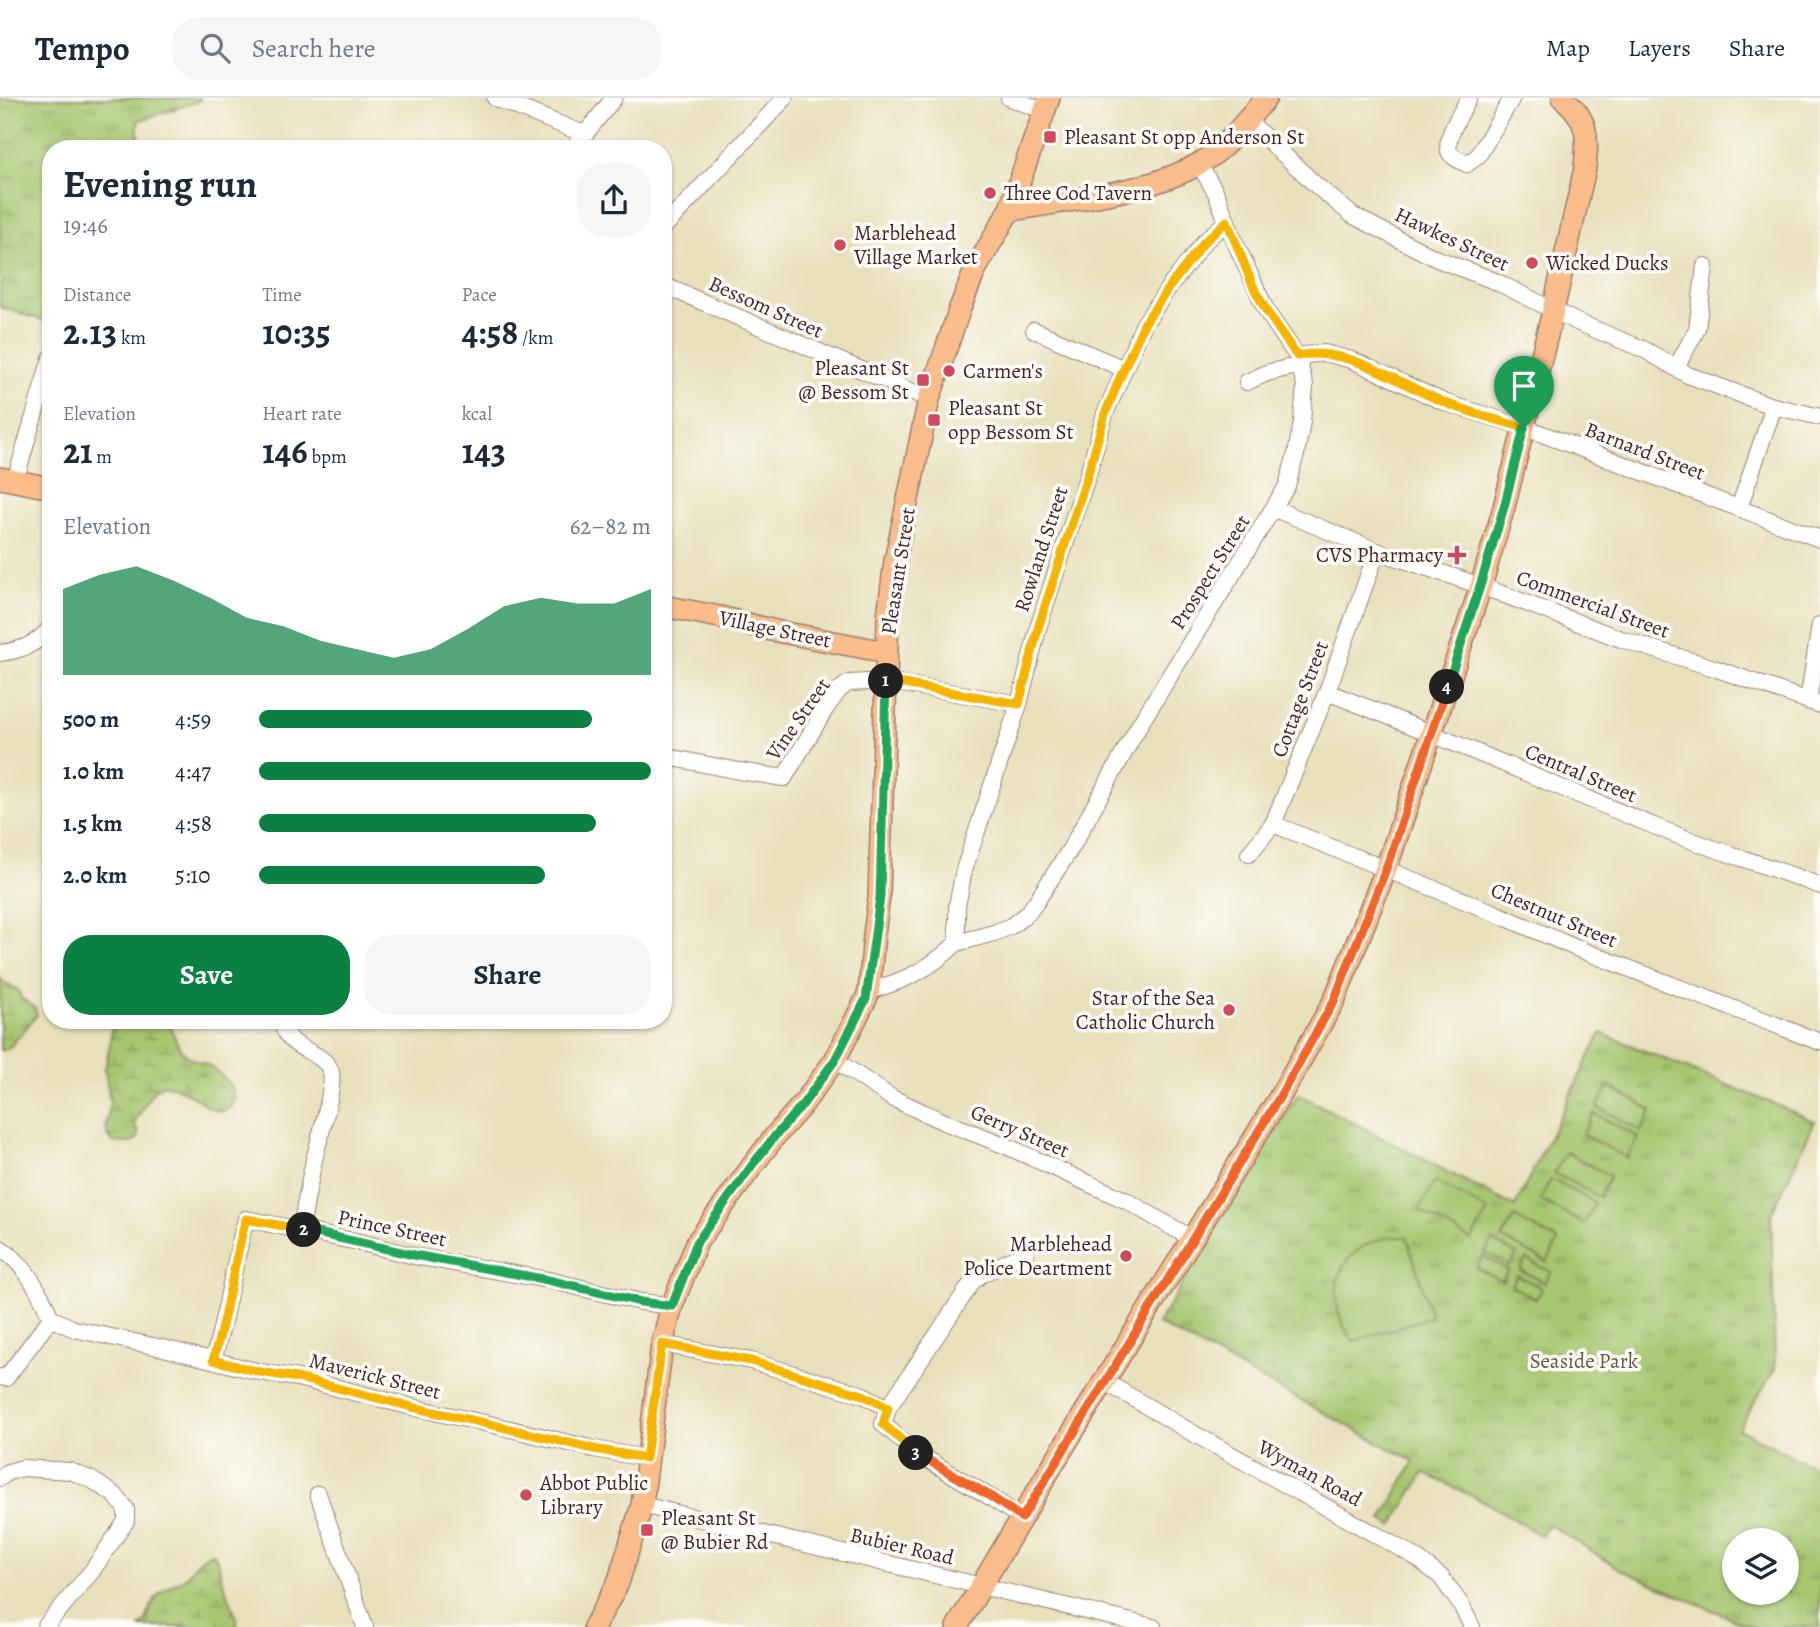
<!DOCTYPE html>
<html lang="en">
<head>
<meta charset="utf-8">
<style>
	body { margin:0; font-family:Alegreya,serif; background:#f6f6f7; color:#1f2937; height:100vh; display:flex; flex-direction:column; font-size:26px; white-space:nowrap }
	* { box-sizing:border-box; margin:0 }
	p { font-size:23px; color:#747a83 }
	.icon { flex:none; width:38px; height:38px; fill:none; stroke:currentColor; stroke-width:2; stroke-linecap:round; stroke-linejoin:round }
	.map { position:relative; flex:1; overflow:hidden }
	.side { position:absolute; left:42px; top:42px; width:630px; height:889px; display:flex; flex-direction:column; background:#fff; border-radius:28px; box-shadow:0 2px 5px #0004 }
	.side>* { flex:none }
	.controls { position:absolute; left:1722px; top:1430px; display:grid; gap:14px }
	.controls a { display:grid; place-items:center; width:77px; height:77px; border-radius:50%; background:#fff; box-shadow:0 2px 5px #0004; font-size:35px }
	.pin { position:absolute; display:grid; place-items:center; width:60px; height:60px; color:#fff; margin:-72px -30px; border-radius:50% 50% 50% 0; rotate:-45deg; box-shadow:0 0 7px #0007 }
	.pin .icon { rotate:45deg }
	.km { position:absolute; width:35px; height:35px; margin:-18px; border-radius:50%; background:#222; color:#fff; font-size:19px; line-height:35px; text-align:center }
	.round { display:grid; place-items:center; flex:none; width:74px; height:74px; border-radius:28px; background:#f6f6f7 }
	.overview { display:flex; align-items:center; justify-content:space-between; height:119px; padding:0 21px }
	h1 { font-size:38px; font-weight:700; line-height:52px }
	.stats { display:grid; grid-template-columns:repeat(3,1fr); gap:10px; height:119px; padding:7px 21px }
	.stats div { display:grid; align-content:center }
	.stats b { font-size:35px; font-weight:700 }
	.stats small { font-size:19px; font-weight:400 }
	.stats p { font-size:19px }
	.chart { height:196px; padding:14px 21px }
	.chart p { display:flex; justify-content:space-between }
	.chart svg { width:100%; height:126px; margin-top:7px; fill:#0b8043; opacity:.7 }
	.button { display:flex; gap:14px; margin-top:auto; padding:14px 21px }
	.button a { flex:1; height:80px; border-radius:28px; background:#0b8043; color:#fff; font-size:28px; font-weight:700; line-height:80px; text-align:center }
	.button a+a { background:#f6f6f7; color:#1f2937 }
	ul { padding:0 21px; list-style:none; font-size:23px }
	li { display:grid; grid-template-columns:112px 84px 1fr; align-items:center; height:52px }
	li i { height:18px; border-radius:9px; background:#0b8043 }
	header { display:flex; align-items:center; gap:42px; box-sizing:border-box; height:98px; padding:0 35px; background:#fff; border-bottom:2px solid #e0e1e3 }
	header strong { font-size:33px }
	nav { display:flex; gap:38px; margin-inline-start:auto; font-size:24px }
	.search { width:490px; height:63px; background:#f6f6f7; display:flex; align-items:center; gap:18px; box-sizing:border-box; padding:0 24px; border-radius:28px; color:#747a83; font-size:26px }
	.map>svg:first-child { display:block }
	.wetland { fill:url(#wetland-marsh); stroke:#78724d; stroke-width:2 }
	.park { fill:url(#park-tufts); stroke:#78724d; stroke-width:2; fill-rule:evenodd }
	.pitch { fill:#a6c66f; stroke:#78724d; stroke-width:2 }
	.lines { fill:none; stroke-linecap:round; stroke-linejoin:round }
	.minor-casing { stroke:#998073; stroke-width:18 }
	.major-casing { stroke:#998073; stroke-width:24 }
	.minor { stroke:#fff; stroke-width:16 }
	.major { stroke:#f9bc8a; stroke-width:21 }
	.split-1-casing { stroke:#fff; stroke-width:14 }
	.split-2-casing { stroke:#fff; stroke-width:14 }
	.split-3-casing { stroke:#fff; stroke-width:14 }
	.split-4-casing { stroke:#fff; stroke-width:14 }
	.split-5-casing { stroke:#fff; stroke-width:14 }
	.split-1 { stroke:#f5b400; stroke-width:9 }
	.split-2 { stroke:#22a559; stroke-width:9 }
	.split-3 { stroke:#f5b400; stroke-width:9 }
	.split-4 { stroke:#f0652b; stroke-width:9 }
	.split-5 { stroke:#22a559; stroke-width:9 }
	.poi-dot { fill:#d1495b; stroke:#fdfcf7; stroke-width:2.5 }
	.labels { text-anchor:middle; stroke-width:7; stroke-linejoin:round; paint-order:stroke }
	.poi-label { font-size:21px; fill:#4a1f2b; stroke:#fdfcf7; text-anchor:start }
	.street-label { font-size:21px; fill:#4a1f2b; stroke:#fdfcf7 }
	.park-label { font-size:21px; fill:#6a5943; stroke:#fdfcf7 }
</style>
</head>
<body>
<header>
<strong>Tempo</strong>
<div class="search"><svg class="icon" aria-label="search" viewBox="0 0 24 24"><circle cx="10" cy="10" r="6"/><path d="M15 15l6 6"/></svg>Search here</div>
<nav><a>Map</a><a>Layers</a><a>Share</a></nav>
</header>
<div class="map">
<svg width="1820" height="1529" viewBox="0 0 1820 1529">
	<defs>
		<pattern id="wetland-marsh" width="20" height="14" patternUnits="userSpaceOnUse" patternTransform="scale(1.75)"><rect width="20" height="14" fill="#a6c66f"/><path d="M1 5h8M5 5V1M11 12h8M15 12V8" fill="none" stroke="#89a05b"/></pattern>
		<pattern id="park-tufts" width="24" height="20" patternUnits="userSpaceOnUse" patternTransform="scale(1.75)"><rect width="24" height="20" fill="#a6c66f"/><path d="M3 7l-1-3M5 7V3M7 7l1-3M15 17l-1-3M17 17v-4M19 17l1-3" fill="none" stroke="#89a05b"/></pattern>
	</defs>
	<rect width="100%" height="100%" fill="#fdfcf7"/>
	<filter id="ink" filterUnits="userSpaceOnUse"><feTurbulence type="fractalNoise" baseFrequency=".0143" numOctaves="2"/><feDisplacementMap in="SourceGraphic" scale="14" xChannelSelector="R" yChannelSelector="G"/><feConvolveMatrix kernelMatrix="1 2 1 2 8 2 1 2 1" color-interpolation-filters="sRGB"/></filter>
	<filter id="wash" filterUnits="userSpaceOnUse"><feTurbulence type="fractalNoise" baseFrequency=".00686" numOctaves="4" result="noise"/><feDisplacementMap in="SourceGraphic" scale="28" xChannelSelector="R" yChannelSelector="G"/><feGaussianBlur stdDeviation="1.57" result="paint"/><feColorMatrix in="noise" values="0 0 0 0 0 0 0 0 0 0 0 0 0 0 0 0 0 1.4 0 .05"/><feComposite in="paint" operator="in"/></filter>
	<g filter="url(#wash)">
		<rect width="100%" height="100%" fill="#e8e0bb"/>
		<!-- wetland -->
		<path class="wetland" d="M0,880l6,7c9,1 13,4 15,13l14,10 2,7 -28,33 -7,3 -2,-1z
			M112,922h57c3,10 6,22 12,30 6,9 19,11 28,16 11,7 32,25 23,38 -3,5 -7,8 -13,7 -7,-1 -13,-6 -19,-10 -45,-29 -42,-18 -66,23l4,7v7l-7,5 -18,-1 -5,-6 -2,-9 4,-25 -5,-33 5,-25z
			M213,1455c8,9 5,16 9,26 6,16 13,31 16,48h-98c11,-11 6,-12 13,-24 6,-13 20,-17 31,-25 11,-9 11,-21 29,-25z"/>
		<!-- park -->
		<path class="park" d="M0,0h200l-1,3 -61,20v12l6,16h-93v132l-9,23 3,17 -45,-14z
			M1601,935l214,88 -44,94 4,154 -37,60 82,41v157h-69l-131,-58 -72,-45 -6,12 -55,-33 -63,-30 -32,53 -10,-6 32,-59 -256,-137 140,-230 217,113zM1734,1442h53v52h-53z"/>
		<!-- pitch -->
		<path class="pitch" d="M1608,988l44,24 -11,21 -44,-24z
			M1594,1015l44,24 -11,21 -45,-24z
			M1566,1054l44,24 -11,21 -45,-24z
			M1551,1081l44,24 -11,21 -44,-24z
			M1435,1083l53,30 -17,29 -52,-30z
			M1514,1119l44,24 -11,21 -45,-24z
			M1386,1139h21l24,80 -78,24c-22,-30 -25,-69 8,-93 7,-5 17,-7 25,-11z
			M1492,1143l25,13 -7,12 -25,-14z
			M1483,1158l25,14 -6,11 -25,-13z
			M1526,1161l25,13 -6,11 -25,-13z
			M1517,1177l25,13 -6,11 -25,-13z"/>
	</g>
	<g filter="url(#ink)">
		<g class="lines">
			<defs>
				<path id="minor" d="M495,0l89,36
					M1009,0l36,13
					M1469,0c-6,12 -25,40 -20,53 3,7 12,10 18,13l11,-8 34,-58
					M1247,22l70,66 35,29 83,43 62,24 80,40 68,28 43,25 81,30 51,12
					M573,51l41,-51
					M663,130l122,-130
					M663,187l266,114
					M1034,232l90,39
					M1297,258l27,-3 28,7 94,43 78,24 296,112
					M1676,270l21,-39 8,-63
					M1247,284l20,-9 33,-8
					M15,383l36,-123
					M1739,410l35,-102
					M1275,411l102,42 104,35 140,53 90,28 109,38
					M0,555c22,-3 36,-8 51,-26
					M1327,594c112,43 221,91 332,136 53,22 108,37 161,58
					M1808,603l12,-76
					M663,658l76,15 45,7 42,-70 13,-18 10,-7 37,-2 133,23
					M1273,726l222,89 81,35 244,94
					M1249,756l24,-30 54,-132 50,-141
					M957,845l37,-10 17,-7 17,-13 8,-11 35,-54 69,-124 147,-238 9,-32 6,-32 3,-37 -8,-29 -30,-44 -33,-72 -18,-47 -17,-29
					M869,893c38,-11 59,-21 88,-48v-37l7,-36 55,-166 20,-79 49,-151 17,-60 39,-90 23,-34 37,-48 23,-21
					M281,922c7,33 38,28 49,49 7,14 -12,73 -16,91 -5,23 -9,46 -13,69
					M835,962l57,38 50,23 62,24 121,55 66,38
					M0,1150c25,15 40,44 51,70
					M662,1246l89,17 112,34 25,13
					M213,1262c14,-46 20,-94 33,-141l117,24 51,13 134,24 93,22 31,4
					M0,1279l6,1 45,-60 23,11 93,20 93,23 38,6 122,31 69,15 105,25 52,9
					M1104,1283l85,50 225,125 27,21 20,28 11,22
					M0,1380l8,-6 15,-4 47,3 22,9 23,15 11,14v12l-34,50 -47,56
					M318,1396l47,133
					M642,1407l511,122
					M1022,1420l-32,-21 -75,-45 -32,-28 5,-16 85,-127 9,-7 44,-21"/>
				<path id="major" d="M1009,113c64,-13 159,-18 210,-61 17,-15 32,-35 47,-52
					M0,380l51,10
					M663,508l57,11 51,13 115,22
					M594,1529l24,-44 24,-78 20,-161 10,-38 25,-64 56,-77 22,-29 28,-32 32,-44 31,-61 3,-8 5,-56 5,-38 9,-281 7,-55 34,-162 31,-91 15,-38 34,-59 40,-113
					M957,1529l98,-166 224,-363 55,-97 52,-132 95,-283 23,-79 49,-196 32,-143c3,-32 4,-48 -22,-70"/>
			</defs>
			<!-- minor casing -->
			<use href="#minor" class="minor-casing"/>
			<!-- major casing -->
			<use href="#major" class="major-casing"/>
			<!-- minor -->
			<use href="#minor" class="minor"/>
			<!-- major -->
			<use href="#major" class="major"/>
		</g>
	</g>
	<g class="lines" filter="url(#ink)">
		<defs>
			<path id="split-1" d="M886,583l133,23 20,-79 49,-151 17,-60 17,-41 22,-49 23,-34 37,-48 23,-21 27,67 13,24 30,44c51,-12 103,29 149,47 25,10 52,17 78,25"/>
			<path id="split-2" d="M304,1132l110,25 134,25 93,22 31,4 25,-64 56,-78 22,-28 28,-32 32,-44 31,-61 14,-102 6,-216"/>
			<path id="split-3" d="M304,1132l-58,-11c-13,47 -19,95 -33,141l47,12 38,6 122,31 69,15 105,25 52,9 16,-114 89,17 112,34 25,13 -5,16 33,29"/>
			<path id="split-4" d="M916,1355l74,43 32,22 257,-420 55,-97 52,-132 61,-182"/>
			<path id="split-5" d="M1447,589l33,-101 24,-79 20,-79"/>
		</defs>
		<!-- split-1 casing -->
		<use href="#split-1" class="split-1-casing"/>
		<!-- split-2 casing -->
		<use href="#split-2" class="split-2-casing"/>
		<!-- split-3 casing -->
		<use href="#split-3" class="split-3-casing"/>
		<!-- split-4 casing -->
		<use href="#split-4" class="split-4-casing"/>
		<!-- split-5 casing -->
		<use href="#split-5" class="split-5-casing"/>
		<!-- split-1 -->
		<use href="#split-1" class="split-1"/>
		<!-- split-2 -->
		<use href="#split-2" class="split-2"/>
		<!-- split-3 -->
		<use href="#split-3" class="split-3"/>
		<!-- split-4 -->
		<use href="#split-4" class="split-4"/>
		<!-- split-5 -->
		<use href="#split-5" class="split-5"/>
	</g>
	<!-- markers -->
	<g class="poi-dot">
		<rect x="1043" y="32" width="14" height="14" rx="3.5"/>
		<circle cx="990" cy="95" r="7"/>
		<circle cx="840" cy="147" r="7"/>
		<circle cx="1532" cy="165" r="7"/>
		<circle cx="949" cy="273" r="7"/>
		<rect x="916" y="275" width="14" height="14" rx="3.5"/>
		<rect x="927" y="315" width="14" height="14" rx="3.5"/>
		<path d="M1453.5 446.5h7v7h7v7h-7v7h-7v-7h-7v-7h7z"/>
		<circle cx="1229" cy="912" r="7"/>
		<circle cx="1126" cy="1158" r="7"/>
		<circle cx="526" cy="1397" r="7"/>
		<rect x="640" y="1425" width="14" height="14" rx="3.5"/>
	</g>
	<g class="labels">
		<!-- poi labels -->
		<g class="poi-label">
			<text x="1064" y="46">Pleasant St opp Anderson St</text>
			<text x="1004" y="102">Three Cod Tavern</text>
			<text x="854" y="142">Marblehead<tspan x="854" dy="24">Village Market</tspan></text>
			<text x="1546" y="172">Wicked Ducks</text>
			<text x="909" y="277" text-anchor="end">Pleasant St<tspan x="909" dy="24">@ Bessom St</tspan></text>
			<text x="963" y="280">Carmen's</text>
			<text x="948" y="317">Pleasant St<tspan x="948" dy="24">opp Bessom St</tspan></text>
			<text x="1443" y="464" text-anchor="end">CVS Pharmacy</text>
			<text x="1215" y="907" text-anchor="end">Star of the Sea<tspan x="1215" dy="24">Catholic Church</tspan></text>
			<text x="1112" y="1153" text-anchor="end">Marblehead<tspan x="1112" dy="24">Police Deartment</tspan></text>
			<text x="540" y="1392">Abbot Public<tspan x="540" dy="24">Library</tspan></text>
			<text x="661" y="1427">Pleasant St<tspan x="661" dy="24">@ Bubier Rd</tspan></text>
		</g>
		<!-- street labels -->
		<g class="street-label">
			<text transform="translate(1452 141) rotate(25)" y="7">Hawkes Street</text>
			<text transform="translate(766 209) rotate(24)" y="7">Bessom Street</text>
			<text transform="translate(1645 353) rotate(21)" y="7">Barnard Street</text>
			<text transform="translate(1041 451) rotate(-72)" y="7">Rowland Street</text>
			<text transform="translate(898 473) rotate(-81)" y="7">Pleasant Street</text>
			<text transform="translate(1210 474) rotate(-58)" y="7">Prospect Street</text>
			<text transform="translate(1593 506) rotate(20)" y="7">Commercial Street</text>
			<text transform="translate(775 531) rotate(12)" y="7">Village Street</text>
			<text transform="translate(1300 601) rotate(-69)" y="7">Cottage Street</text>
			<text transform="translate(798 621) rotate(-55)" y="7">Vine Street</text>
			<text transform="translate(1581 675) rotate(23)" y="7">Central Street</text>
			<text transform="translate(1554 817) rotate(23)" y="7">Chestnut Street</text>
			<text transform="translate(1020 1033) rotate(23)" y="7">Gerry Street</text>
			<text transform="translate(392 1130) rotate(12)" y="7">Prince Street</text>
			<text transform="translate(375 1278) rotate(14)" y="7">Maverick Street</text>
			<text transform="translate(1310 1375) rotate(29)" y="7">Wyman Road</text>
			<text transform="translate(902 1448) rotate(13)" y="7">Bubier Road</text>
		</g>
		<!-- park labels -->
		<g class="park-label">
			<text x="1584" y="1270">Seaside Park</text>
		</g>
	</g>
</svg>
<div class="controls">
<a><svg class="icon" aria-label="layers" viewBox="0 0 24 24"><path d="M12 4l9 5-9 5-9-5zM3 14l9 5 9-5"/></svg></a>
</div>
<div class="pin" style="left:1524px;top:330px;background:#1e9e55"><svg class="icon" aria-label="arrive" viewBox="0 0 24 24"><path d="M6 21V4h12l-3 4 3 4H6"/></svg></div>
<b class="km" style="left:886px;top:583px">1</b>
<b class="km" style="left:304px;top:1132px">2</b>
<b class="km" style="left:916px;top:1355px">3</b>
<b class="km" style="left:1447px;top:589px">4</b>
<section class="side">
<div class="overview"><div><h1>Evening run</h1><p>19:46</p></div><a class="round"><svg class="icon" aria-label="share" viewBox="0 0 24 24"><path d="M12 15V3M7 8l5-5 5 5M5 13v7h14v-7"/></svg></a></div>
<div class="stats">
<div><p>Distance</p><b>2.13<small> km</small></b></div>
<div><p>Time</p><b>10:35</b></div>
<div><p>Pace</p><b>4:58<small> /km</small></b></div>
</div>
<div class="stats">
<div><p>Elevation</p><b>21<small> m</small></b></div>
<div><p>Heart rate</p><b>146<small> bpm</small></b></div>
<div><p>kcal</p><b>143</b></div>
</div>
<div class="chart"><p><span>Elevation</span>62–82 m</p>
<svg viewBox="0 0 160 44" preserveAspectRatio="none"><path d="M0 44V14L10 9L20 6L30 11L40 17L50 24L60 27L70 32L80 35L90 38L100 35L110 28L120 20L130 17L140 19L150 19L160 14V44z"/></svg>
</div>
<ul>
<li><b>500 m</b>4:59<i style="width:85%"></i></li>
<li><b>1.0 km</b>4:47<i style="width:100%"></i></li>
<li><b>1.5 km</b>4:58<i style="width:86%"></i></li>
<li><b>2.0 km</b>5:10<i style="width:73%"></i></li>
</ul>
<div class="button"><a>Save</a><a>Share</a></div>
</section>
</div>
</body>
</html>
